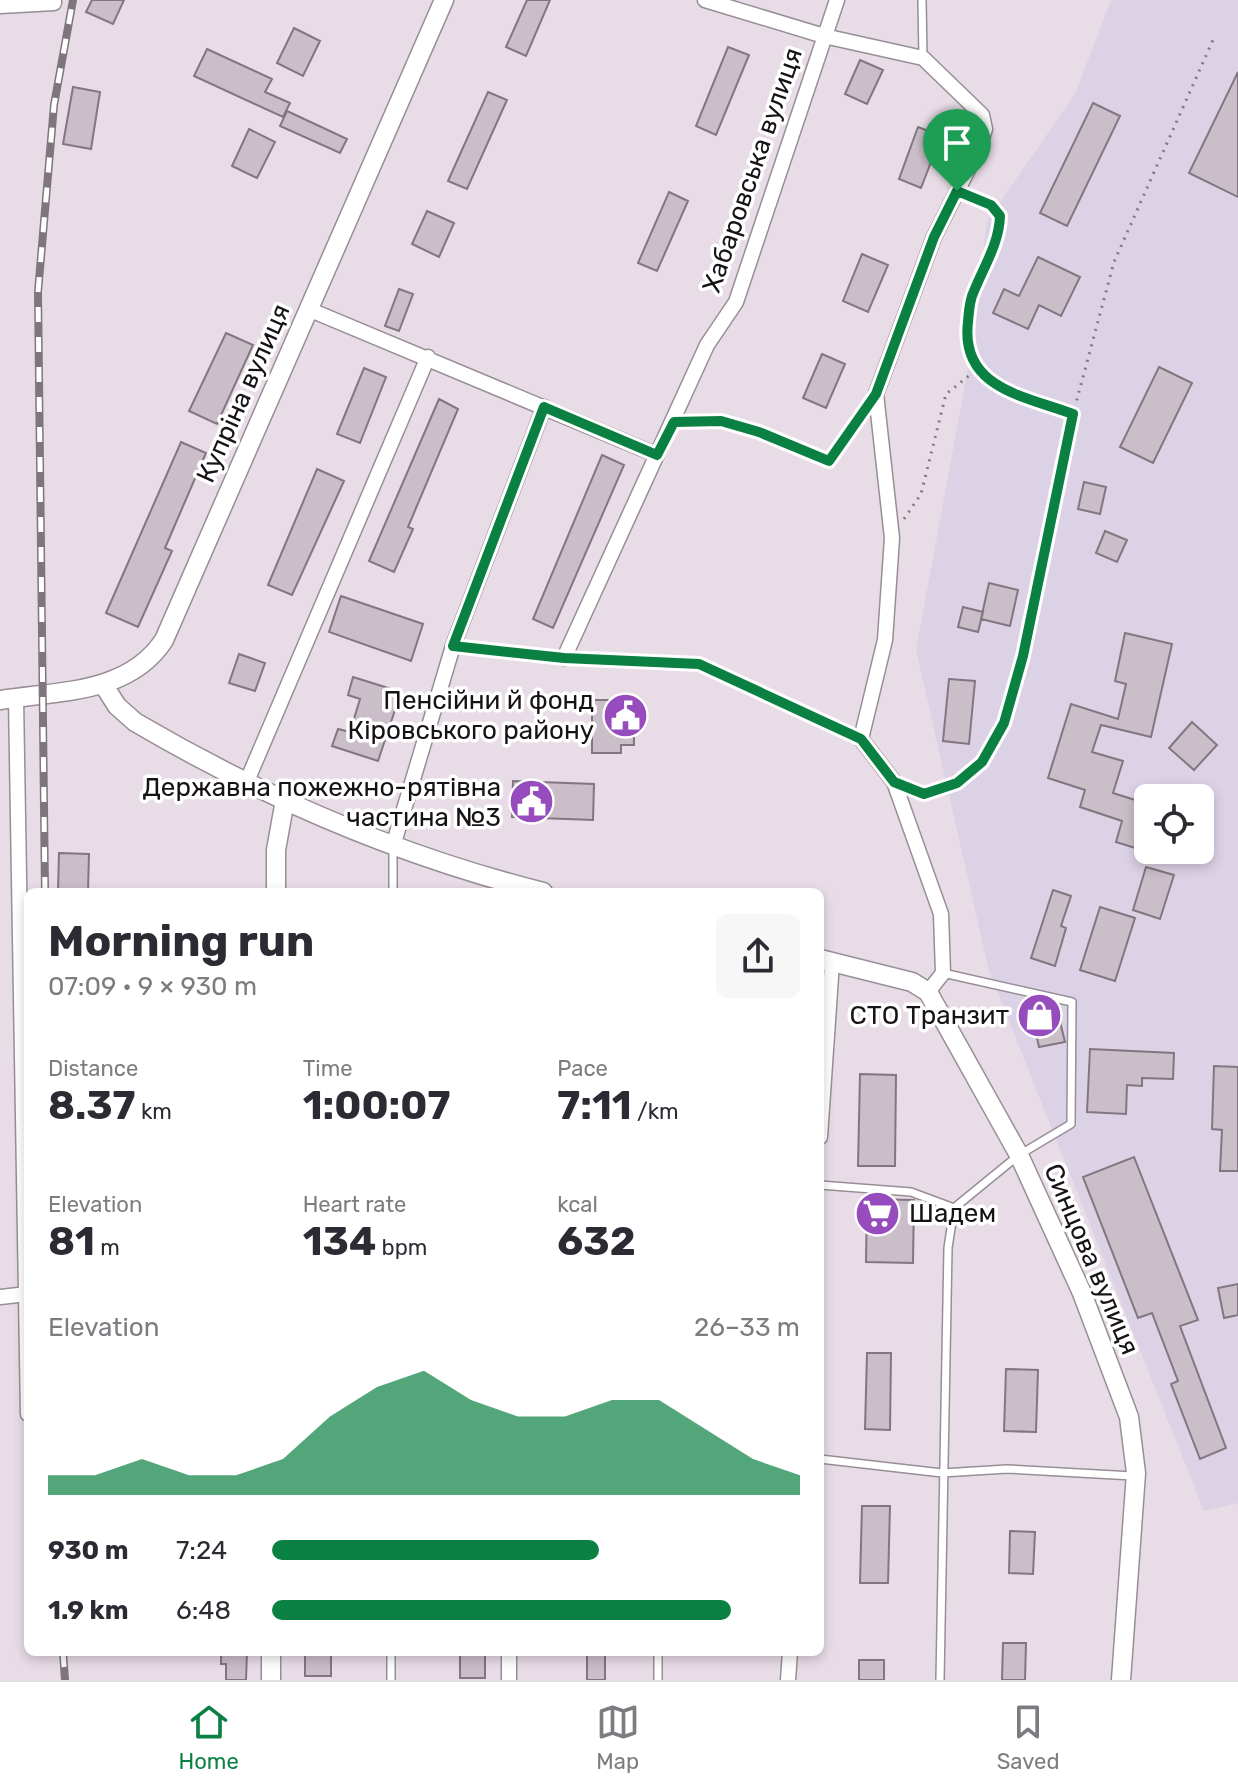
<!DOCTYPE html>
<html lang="en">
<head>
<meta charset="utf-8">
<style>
	body { margin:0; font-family:Rubik,sans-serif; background:#f7f7f7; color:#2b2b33; height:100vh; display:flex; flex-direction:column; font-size:30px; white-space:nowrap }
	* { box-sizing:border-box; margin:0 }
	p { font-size:26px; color:#7c7c81 }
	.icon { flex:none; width:44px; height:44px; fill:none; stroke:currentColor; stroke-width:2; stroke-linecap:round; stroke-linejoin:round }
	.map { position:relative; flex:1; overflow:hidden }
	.drawer { position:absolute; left:24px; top:888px; width:800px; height:768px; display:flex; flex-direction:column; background:#fff; border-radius:12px; box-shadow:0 4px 12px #0003 }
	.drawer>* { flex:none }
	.fabs { position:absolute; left:1134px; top:784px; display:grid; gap:16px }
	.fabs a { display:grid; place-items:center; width:80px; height:80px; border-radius:12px; background:#fff; box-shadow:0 4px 12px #0003; font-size:40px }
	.pin { position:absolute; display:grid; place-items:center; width:68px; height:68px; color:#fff; margin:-82px -34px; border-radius:50% 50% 50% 0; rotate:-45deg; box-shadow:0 0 8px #0007 }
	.pin .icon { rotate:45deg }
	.round { display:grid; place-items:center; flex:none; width:84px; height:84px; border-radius:12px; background:#f7f7f7 }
	.head { display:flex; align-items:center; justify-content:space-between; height:136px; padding:0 24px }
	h1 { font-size:44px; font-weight:700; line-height:60px }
	.stats { display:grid; grid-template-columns:repeat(3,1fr); gap:12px; height:136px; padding:8px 24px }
	.stats div { display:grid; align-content:center }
	.stats b { font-size:40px; font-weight:700 }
	.stats small { font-size:22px; font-weight:400 }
	.stats p { font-size:22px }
	.chart { height:224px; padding:16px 24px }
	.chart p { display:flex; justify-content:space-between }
	.chart svg { width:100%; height:144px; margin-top:8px; fill:#0b8043; opacity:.7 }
	ul { padding:0 24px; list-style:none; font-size:26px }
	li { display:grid; grid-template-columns:128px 96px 1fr; align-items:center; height:60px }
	li i { height:20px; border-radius:10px; background:#0b8043 }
	.tab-bar { display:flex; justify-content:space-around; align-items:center; height:112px; border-top:2px solid #e1e1e2; background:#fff; font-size:22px; color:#7c7c81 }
	.tab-bar a { display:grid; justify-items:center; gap:4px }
	.tab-bar .current { color:#0b8043 }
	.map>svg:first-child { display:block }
	.industrial { fill:#dcd2e6; fill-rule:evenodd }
	.building { fill:#cabec8; stroke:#827781; stroke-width:2 }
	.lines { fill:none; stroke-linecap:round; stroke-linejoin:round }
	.lane-casing { stroke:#988e97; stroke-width:10 }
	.street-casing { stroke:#988e97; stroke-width:17 }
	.secondary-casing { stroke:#988e97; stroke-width:21 }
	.path { stroke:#827980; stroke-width:3; stroke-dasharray:2 6; stroke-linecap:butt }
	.lane { stroke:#fff; stroke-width:7 }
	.street { stroke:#fff; stroke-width:14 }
	.secondary { stroke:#fff; stroke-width:18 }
	.rail-casing { stroke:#7e767c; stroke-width:8 }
	.rail { stroke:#fff; stroke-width:5; stroke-dasharray:15; stroke-linecap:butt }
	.route-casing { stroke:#fff; stroke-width:16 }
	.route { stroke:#0b8043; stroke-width:10 }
	.labels { text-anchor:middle; stroke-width:7; stroke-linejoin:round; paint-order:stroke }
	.street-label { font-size:26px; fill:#161215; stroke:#fff }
	.poi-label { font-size:26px; fill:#161215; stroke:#fff; text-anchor:end }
</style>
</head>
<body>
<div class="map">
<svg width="1238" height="1680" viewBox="0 0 1238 1680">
	<rect width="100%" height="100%" fill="#e8dce6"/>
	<!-- industrial -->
	<path class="industrial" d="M1111,0h127v1503l-34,8 -215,-540 -73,-321 52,-282 19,-147 88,-127zM1148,798h52v52h-52z"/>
	<!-- building -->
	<path class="building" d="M92,0h32l-11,24 -27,-12z
		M527,0h23l-24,56 -20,-9z
		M294,28l26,13 -17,35 -26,-13z
		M728,47l21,8 -33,80 -20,-9z
		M207,49l65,30 -7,13 25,11 -7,14 -89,-41z
		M860,60l23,10 -16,34 -22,-10z
		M1238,72v125l-49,-24z
		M73,87l27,5 -9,57 -28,-5z
		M488,92l19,8 -40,89 -19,-8z
		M1093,103l27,13 -53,110 -27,-13z
		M287,111l60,28 -7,14 -60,-27z
		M918,127l23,9 -20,52 -22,-9z
		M249,129l26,13 -18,36 -25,-12z
		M669,192l19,9 -31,70 -19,-8z
		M427,211l27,12 -15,34 -27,-13z
		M862,254l26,11 -20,47 -25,-11z
		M1038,257l42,20 -19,39 -22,-11 -11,24 -35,-16 11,-24 15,7z
		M399,289l14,5 -14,37 -14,-5z
		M226,333l27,12 -36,79 -28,-13z
		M822,354l23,10 -19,44 -23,-10z
		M1159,367l33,16 -39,80 -33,-16z
		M364,368l22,9 -26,66 -23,-9z
		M439,399l19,10 -50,118 5,2 -19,43 -25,-11z
		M181,442l25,11 -41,95 7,3 -34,76 -32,-14z
		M602,455l22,10 -71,163 -20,-9z
		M317,469l27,12 -52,114 -24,-10z
		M1084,482l22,5 -6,27 -22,-5z
		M1105,531l22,9 -10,22 -21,-9z
		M989,583l29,7 -8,36 -29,-7z
		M341,596l82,28 -12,37 -82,-29z
		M963,607l20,5 -5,20 -20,-5z
		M1125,633l47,11 -21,93 -50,-12 -9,27 31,9 -10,32 35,11v48l-32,-10 6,-21 -42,-14 5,-17 -37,-12 23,-74 47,15 8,-35 -11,-3z
		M239,654l26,9 -10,28 -26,-8z
		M353,677l48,15 -23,69 -46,-15 6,-17 12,3 10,-33 -12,-4z
		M949,679l26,2 -6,63 -26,-3z
		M592,700h42v45h-13v8h-29z
		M1192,722l25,23 -23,25 -25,-22z
		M513,781l81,3 -1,36 -81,-3z
		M59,853l30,1 -1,38h-30z
		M1146,867l28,8 -14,44 -27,-9z
		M1053,890l18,6 -10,30 5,2 -11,38 -24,-8z
		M1100,907l35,11 -20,63 -35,-11z
		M1046,1003l10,2 9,37 -26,5 -9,-40z
		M1090,1049l84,4 -1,26 -31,-1v8l-15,-1 -1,29 -39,-2z
		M1214,1066l24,1v104h-18l2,-41 -10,-1z
		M860,1074l36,1 -1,91h-37z
		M1134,1157l64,163 -18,6 46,122 -26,11 -29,-75 7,-3 -26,-68 -14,5 -55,-141z
		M867,1199l47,1 -1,63 -47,-1z
		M1238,1284v31l-14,3 -6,-30z
		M867,1353h24l-1,77 -25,-1z
		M1006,1369l32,1 -2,62 -32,-1z
		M862,1506h28l-2,77h-28z
		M1010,1531l25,1 -2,42 -24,-1z
		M1003,1643h23l-1,37h-23z
		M221,1652h26l-1,28h-20v-16h-5z
		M305,1652h26v24h-26z
		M460,1652h25v26h-25z
		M587,1652h18v28h-18z
		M859,1660h25v20h-25z"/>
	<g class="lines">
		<defs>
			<path id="lane" d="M922,0l1,58
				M674,422l47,-1 38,11 70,29 46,-65
				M453,646l111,12 135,6 162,75
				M393,892v-44
				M820,1185l91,7 43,16
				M820,1459l122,14 65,-4 126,7
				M391,1652v28
				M658,1652v28
				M940,1680l8,-432 6,-40 65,-53 52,-31 1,-122 -129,-29"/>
			<path id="street" d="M705,0l119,36 99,22 59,57 3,14 -6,19 -45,89 -58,157 16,144 -7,102 -24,99 33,43 47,132 2,59 -15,19
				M0,6l54,-3v-3
				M308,309l349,146
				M564,658l143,-313 29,-43 101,-302
				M16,698l12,716
				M247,781l181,-424
				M393,846l60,-200 91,-239
				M820,1137l12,-175
				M0,1297l27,-3
				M509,1680v-28
				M788,1680l2,-28"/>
			<path id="secondary" d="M103,684l14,22 18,16c126,74 265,134 408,170
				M0,700c58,-9 129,-6 164,-60l280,-640
				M276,892v-42l9,-50
				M820,959l92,23 16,10 91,163 63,138 47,124 7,56 -15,207
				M271,1652v28"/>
		</defs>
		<!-- lane casing -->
		<use href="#lane" class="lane-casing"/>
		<!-- street casing -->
		<use href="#street" class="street-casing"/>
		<!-- secondary casing -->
		<use href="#secondary" class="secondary-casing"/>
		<!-- path -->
		<path class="path" d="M971,197l20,8 9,11c-1,28 -15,50 -26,75 -5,10 -4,21 -6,31 -7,66 56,74 105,92
			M904,519l17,-25 25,-100 30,-24
			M912,789l12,5 33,-11 25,-21 22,-39 19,-67 50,-242 41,-152 99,-222"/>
		<!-- lane -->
		<use href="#lane" class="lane"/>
		<!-- street -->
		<use href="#street" class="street"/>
		<!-- secondary -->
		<use href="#secondary" class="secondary"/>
		<defs>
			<path id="rail" d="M45,892l-7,-600 16,-187 19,-105
				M63,1652l2,28"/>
		</defs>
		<!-- rail casing -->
		<use href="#rail" class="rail-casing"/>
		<!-- rail -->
		<use href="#rail" class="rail"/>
	</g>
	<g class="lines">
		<defs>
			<path id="route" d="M957,191l34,14 9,11c-1,28 -16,50 -26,75 -5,10 -5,21 -6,31 -8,66 56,74 105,92l-50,242 -19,67 -22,39 -25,21 -33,11 -30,-12 -33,-43 -162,-75 -135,-6 -111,-12 91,-239 113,48 17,-33 47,-1 38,11 70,29 47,-67 58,-157z"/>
		</defs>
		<!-- route casing -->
		<use href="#route" class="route-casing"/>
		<!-- route -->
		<use href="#route" class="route"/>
	</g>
	<!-- icons -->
	<defs>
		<symbol id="civic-disc" viewBox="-11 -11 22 22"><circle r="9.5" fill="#974cbe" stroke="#fff"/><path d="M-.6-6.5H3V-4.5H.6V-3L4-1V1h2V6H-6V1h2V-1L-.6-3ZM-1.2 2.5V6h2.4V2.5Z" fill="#fff"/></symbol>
		<symbol id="shop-disc" viewBox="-11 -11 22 22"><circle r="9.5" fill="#974cbe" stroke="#fff"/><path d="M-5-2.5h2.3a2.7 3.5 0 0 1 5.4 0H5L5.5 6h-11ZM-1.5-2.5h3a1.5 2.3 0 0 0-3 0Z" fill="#fff"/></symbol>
		<symbol id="supermarket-disc" viewBox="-11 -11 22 22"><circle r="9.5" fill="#974cbe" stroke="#fff"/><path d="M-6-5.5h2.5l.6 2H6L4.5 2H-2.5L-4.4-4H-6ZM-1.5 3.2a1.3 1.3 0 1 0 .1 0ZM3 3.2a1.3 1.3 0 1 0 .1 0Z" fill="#fff"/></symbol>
	</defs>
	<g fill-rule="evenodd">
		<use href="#civic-disc" x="600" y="690" width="51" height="51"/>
		<use href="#civic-disc" x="506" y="776" width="51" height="51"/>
		<use href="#shop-disc" x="1014" y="990" width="51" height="51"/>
		<use href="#supermarket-disc" x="852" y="1188" width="51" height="51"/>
	</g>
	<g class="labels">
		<!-- street labels -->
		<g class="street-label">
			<text transform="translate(752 170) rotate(-71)" y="9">Хабаровська вулиця</text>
			<text transform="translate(243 393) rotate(-66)" y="9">Купріна вулиця</text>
			<text transform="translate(1092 1259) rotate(67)" y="9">Синцова вулиця</text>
		</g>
		<!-- poi labels -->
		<g class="poi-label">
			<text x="594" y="709">Пенсійни й фонд<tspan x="594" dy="30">Кіровського району</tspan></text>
			<text x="501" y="796">Державна пожежно-рятівна<tspan x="501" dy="30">частина №3</tspan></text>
			<text x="1009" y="1024">СТО Транзит</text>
			<text x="909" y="1222" text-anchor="start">Шадем</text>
		</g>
	</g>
</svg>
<div class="fabs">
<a><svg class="icon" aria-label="locate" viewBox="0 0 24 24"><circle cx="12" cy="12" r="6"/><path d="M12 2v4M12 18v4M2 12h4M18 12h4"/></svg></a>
</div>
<div class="pin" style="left:957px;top:191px;background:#1e9e55"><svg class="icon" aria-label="arrive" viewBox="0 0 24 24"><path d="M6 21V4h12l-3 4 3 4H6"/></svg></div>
<section class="drawer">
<div class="head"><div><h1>Morning run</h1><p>07:09 · 9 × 930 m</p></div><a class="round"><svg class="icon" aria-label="share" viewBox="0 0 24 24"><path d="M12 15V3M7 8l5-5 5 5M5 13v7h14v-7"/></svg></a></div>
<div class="stats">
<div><p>Distance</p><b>8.37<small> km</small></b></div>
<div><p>Time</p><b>1:00:07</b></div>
<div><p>Pace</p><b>7:11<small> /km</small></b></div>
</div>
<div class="stats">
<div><p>Elevation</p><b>81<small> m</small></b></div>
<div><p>Heart rate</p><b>134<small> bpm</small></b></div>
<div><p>kcal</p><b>632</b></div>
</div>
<div class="chart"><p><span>Elevation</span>26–33 m</p>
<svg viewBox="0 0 160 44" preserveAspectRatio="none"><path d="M0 44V38L10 38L20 33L30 38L40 38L50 33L60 20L70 11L80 6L90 15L100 20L110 20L120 15L130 15L140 24L150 33L160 38V44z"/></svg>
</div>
<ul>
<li><b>930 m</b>7:24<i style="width:62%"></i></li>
<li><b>1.9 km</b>6:48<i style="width:87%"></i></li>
</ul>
</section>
</div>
<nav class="tab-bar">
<a class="current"><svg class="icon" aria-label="home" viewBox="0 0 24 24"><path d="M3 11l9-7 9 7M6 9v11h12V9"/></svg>Home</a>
<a><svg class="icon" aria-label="map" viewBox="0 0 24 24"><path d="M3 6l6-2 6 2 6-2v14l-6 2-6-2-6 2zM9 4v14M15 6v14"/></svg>Map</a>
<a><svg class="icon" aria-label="saved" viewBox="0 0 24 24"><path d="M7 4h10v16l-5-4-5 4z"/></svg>Saved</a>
</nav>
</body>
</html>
